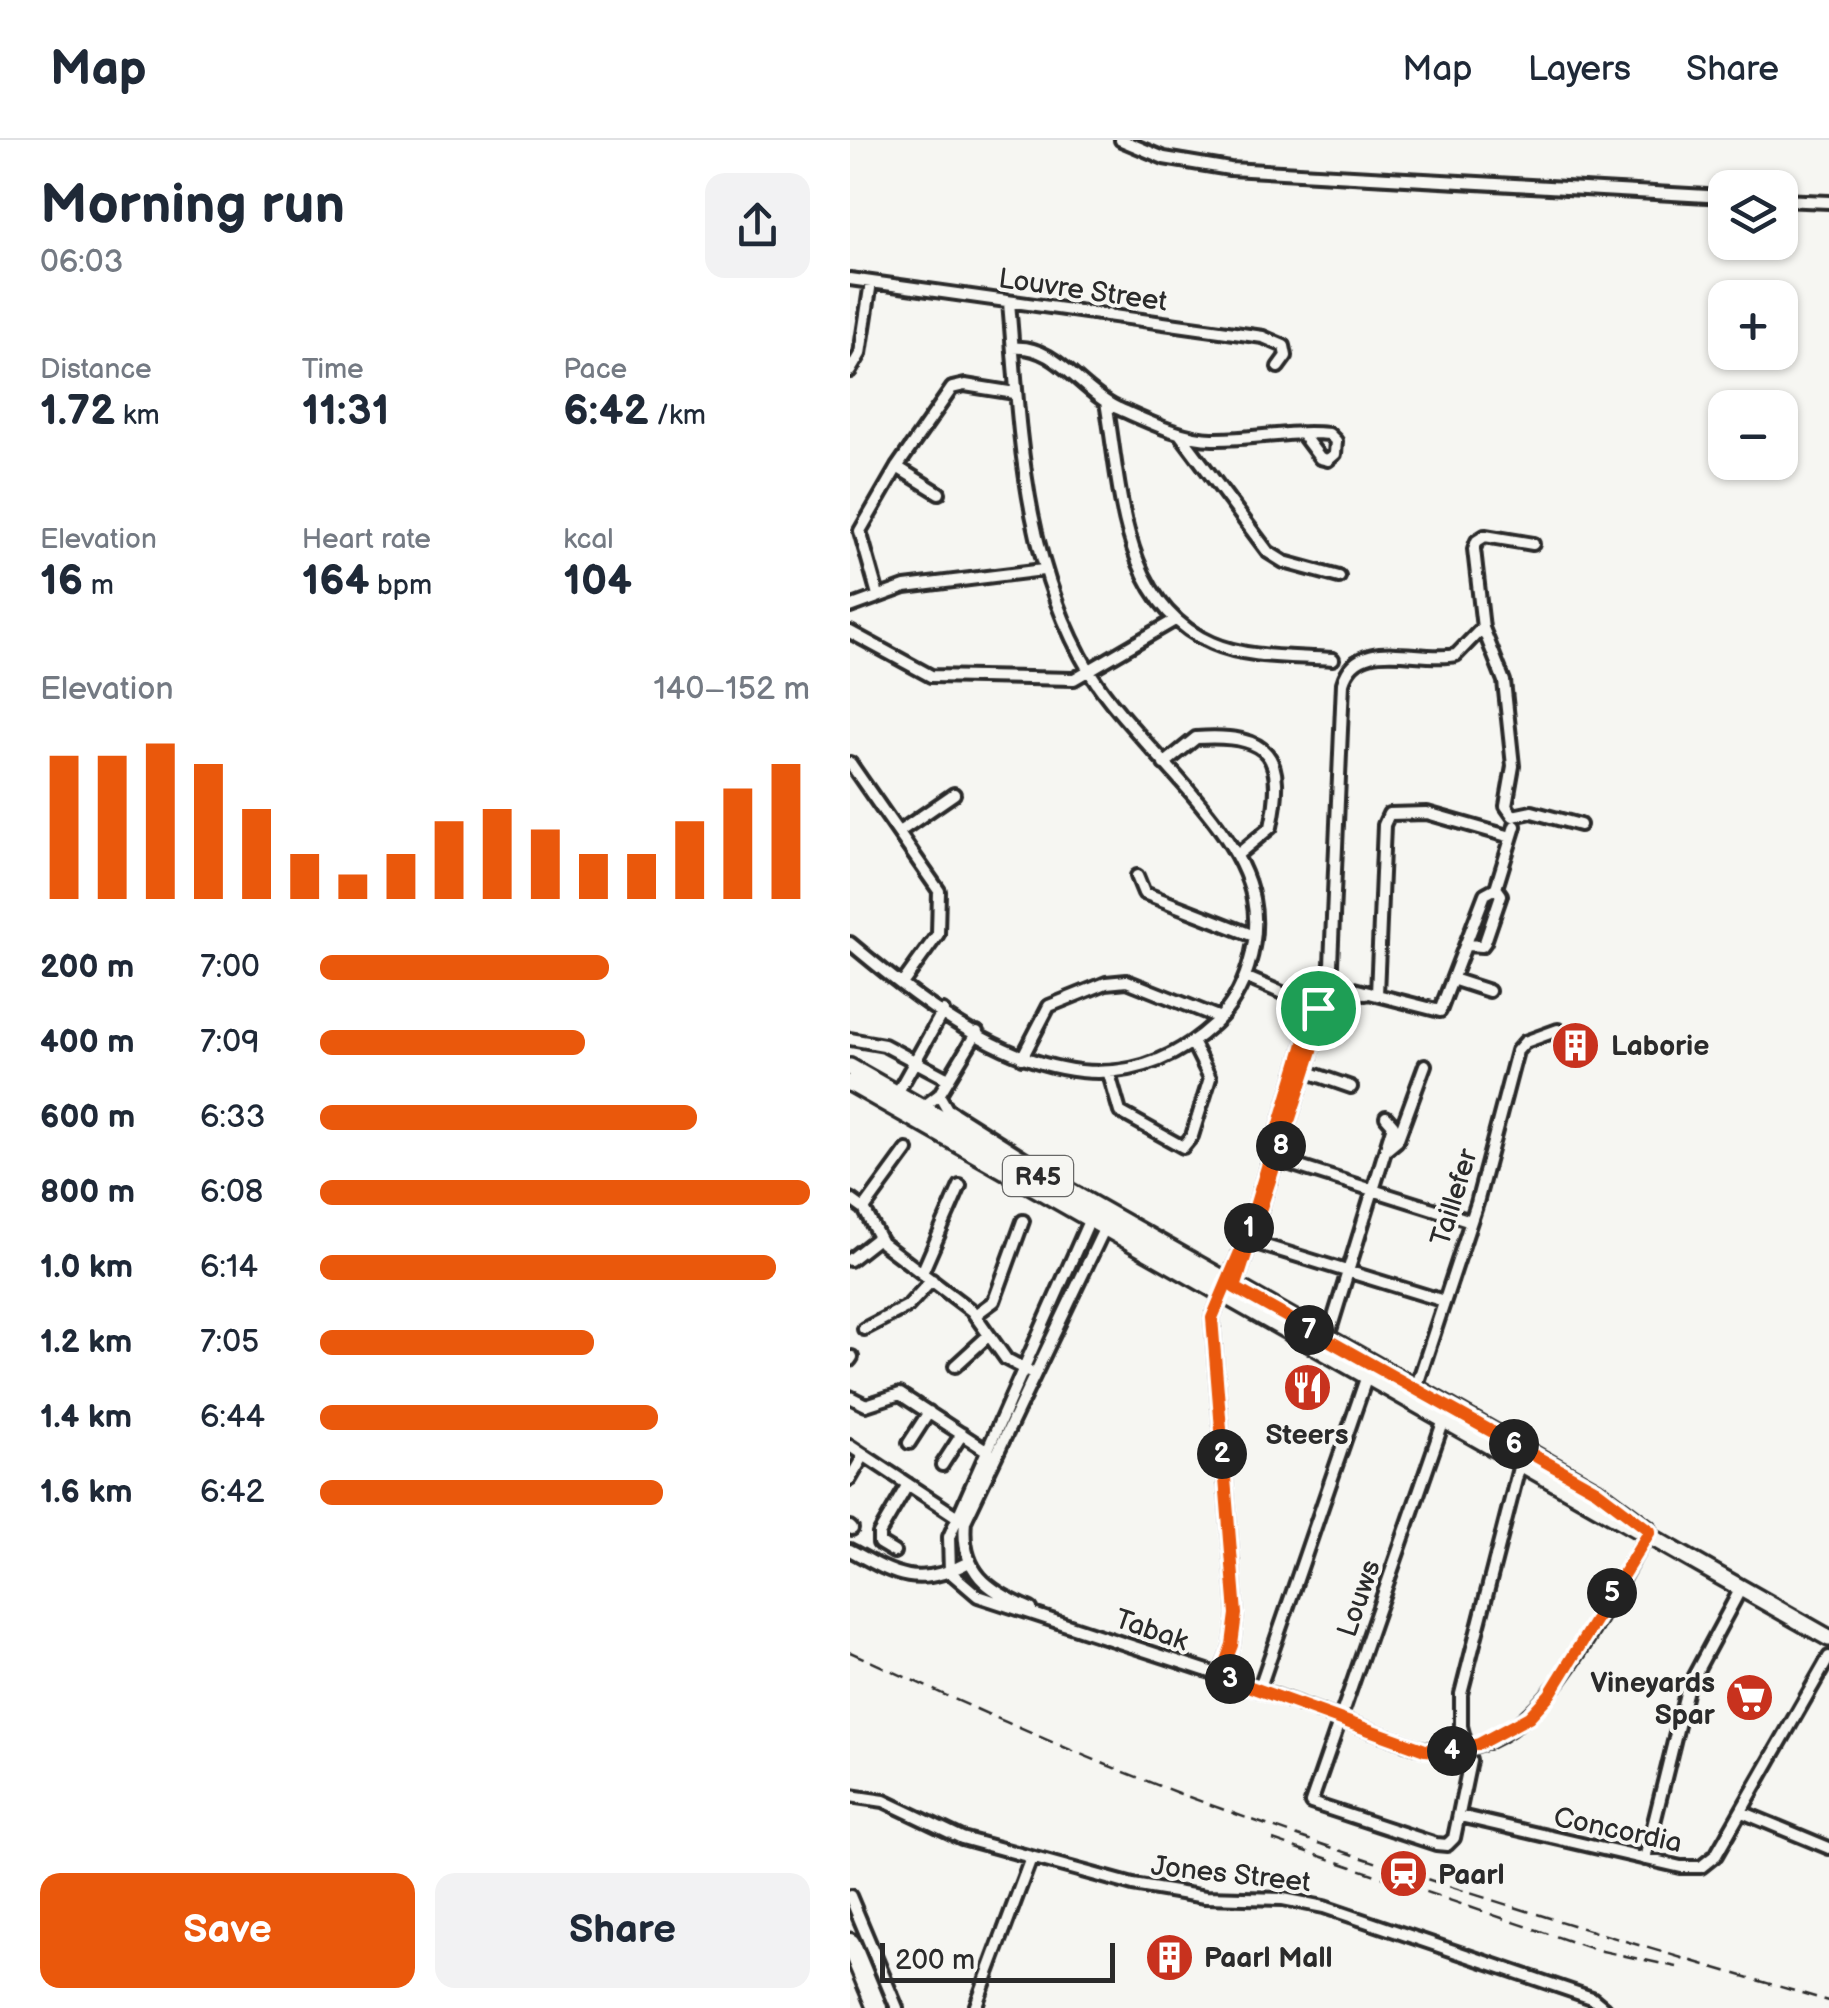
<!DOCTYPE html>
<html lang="en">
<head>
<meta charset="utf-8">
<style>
	body { margin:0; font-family:"Balsamiq Sans",sans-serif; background:#f2f2f3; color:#1f2937; height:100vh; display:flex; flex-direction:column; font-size:38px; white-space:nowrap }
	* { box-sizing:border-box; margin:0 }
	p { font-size:32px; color:#747a83 }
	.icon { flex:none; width:55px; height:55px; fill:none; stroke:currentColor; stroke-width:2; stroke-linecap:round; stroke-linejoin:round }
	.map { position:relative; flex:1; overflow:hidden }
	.sheet { display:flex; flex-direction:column; background:#fff; width:850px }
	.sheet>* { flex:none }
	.tools { position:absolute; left:858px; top:30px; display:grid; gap:20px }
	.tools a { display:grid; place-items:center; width:90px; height:90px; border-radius:20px; background:#fff; box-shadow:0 2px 8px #0004; font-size:50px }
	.scale { position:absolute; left:30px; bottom:25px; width:235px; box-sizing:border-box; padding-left:10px; border:5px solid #2b2b2b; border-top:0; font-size:28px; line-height:35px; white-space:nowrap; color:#2b2b2b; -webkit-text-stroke:8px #f6f6f2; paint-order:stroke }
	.pin { position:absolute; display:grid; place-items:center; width:85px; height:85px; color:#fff; margin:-42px; border:5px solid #fff; border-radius:50%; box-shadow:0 2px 10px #0007 }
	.km { position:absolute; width:50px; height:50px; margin:-25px; border-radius:50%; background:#222; color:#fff; font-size:28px; line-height:50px; text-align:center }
	.round { display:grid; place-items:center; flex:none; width:105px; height:105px; border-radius:20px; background:#f2f2f3 }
	.head { display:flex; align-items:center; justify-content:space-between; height:170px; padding:0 40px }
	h1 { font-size:55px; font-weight:700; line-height:75px }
	.stats { display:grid; grid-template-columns:repeat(3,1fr); gap:15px; height:170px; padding:10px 40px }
	.stats div { display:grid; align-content:center }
	.stats b { font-size:42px; font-weight:700 }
	.stats small { font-size:28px; font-weight:400 }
	.stats p { font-size:28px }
	.chart { height:280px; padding:20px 40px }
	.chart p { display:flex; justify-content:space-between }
	.chart svg { width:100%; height:180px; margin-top:10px; stroke:#ea580c; stroke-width:6 }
	.action { display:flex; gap:20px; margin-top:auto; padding:20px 40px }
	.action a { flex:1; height:115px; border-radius:20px; background:#ea580c; color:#fff; font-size:40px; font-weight:700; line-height:115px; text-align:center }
	.action a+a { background:#f2f2f3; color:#1f2937 }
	ul { padding:0 40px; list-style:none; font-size:32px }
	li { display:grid; grid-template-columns:160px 120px 1fr; align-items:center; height:75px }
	li i { height:25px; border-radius:12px; background:#ea580c }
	header { display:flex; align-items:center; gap:60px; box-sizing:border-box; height:140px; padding:0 50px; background:#fff; border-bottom:2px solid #e0e1e3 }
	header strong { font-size:48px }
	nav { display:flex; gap:55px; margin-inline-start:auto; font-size:35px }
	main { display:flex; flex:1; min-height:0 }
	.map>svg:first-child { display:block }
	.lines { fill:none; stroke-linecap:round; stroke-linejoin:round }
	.street-casing { stroke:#2b2b2b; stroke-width:18 }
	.primary-casing { stroke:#2b2b2b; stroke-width:22 }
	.highway-casing { stroke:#2b2b2b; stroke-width:25 }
	.street { stroke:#f6f6f2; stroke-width:10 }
	.primary { stroke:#f6f6f2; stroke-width:15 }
	.highway { stroke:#f6f6f2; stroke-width:18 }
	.rail { stroke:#2b2b2b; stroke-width:2.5; stroke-dasharray:15 8; stroke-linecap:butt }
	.route-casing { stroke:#fff; stroke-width:20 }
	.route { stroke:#ea580c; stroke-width:12 }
	.labels { text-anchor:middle; stroke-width:8; stroke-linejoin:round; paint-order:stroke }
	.shield { fill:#f6f6f2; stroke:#686867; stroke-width:2.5 }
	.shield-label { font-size:25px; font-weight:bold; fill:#2b2b2b }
	.street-label { font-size:28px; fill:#2b2b2b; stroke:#f6f6f2 }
	.poi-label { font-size:28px; font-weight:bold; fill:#2b2b2b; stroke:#f6f6f2; text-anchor:start }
</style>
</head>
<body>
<header>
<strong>Map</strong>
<nav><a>Map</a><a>Layers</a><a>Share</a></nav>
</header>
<main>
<section class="sheet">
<div class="head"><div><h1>Morning run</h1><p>06:03</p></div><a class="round"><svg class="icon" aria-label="share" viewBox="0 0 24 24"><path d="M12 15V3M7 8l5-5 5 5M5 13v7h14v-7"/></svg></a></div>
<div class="stats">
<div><p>Distance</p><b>1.72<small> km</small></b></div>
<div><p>Time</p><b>11:31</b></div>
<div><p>Pace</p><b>6:42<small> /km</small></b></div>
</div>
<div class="stats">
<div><p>Elevation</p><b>16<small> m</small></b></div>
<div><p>Heart rate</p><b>164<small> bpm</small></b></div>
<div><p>kcal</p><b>104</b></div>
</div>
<div class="chart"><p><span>Elevation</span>140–152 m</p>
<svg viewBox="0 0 160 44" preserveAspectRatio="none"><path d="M5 44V9M15 44V9M25 44V6M35 44V11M45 44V22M55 44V33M65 44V38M75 44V33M85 44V25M95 44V22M105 44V27M115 44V33M125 44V33M135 44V25M145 44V17M155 44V11"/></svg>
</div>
<ul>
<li><b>200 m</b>7:00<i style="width:59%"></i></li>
<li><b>400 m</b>7:09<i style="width:54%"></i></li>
<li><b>600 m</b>6:33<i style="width:77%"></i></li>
<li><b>800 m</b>6:08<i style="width:100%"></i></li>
<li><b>1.0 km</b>6:14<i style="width:93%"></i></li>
<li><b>1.2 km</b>7:05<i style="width:56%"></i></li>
<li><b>1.4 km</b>6:44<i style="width:69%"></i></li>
<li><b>1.6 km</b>6:42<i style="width:70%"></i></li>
</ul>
<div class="action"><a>Save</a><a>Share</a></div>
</section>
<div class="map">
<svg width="979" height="1868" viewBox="0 0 979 1868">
	<rect width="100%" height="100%" fill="#f6f6f2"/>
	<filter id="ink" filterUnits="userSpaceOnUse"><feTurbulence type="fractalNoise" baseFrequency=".01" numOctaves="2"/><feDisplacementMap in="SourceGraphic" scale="20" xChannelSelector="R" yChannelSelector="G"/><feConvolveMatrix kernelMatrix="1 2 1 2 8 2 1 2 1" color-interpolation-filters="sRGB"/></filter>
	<g filter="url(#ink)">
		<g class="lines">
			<defs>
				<path id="street" d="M271,0l43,18 66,11 495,28
					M930,60l49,2
					M0,139l413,58 21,9 2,10 -8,11
					M163,208c41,-5 69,44 104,60 28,12 65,31 96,31 39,1 76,-9 116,-5l7,7 -1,13 -7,6 -8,-2 -18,-24
					M0,231l10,-17 11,-72
					M256,262c15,85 15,202 106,241 36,16 83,13 121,16
					M330,294l88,118 16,10 55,15
					M47,327l42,26
					M683,404l-48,-8 -8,5 -3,8 9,79 21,53 9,85 -7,40 7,10 19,-4 48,13
					M28,455l-18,-64 37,-64 55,-79 13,-3 50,8
					M0,467l55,-20 138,-17
					M0,492l81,44 143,3 101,-59
					M0,623l89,128 -1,43 -36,50
					M314,624l32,-26c74,-5 90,18 75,89l-34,28
					M49,692l55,-38
					M287,736l7,17 110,43
					M0,803c101,85 243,193 364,81 32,-30 47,-83 39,-125 -14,-78 -120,-157 -162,-225 -69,-115 -71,-243 -82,-372
					M618,805l14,1 3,-4 16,-47 -5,-7 19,-62
					M395,837l70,30
					M605,840l34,11
					M480,843l110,28 45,-117 11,-6
					M478,851l38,3
					M527,854l7,-169 5,-11 38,-1 84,24
					M0,899l34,6 64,34
					M172,918l27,-52 57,-23 21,-2 93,37
					M455,931l46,16
					M259,934l11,38 63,35 9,-11 18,-58 -17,-34
					M89,955l8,14 82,52
					M45,957l48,-86
					M69,970l20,-15 38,-63
					M535,1011l12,-10 28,-76
					M421,1018l200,63
					M0,1059l14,10 18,34 90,68 34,48 23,12
					M14,1069l43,-59
					M242,1074l-143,323 1,35 28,24 242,79 196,72c120,32 183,-136 234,-216
					M399,1101l195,60
					M0,1120l28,-22
					M72,1133l38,-87
					M385,1148l82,-253 1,-27
					M125,1175l19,-14 29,-80
					M14,1189l44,-23 24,-26
					M477,1200l66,-215 -7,-8
					M0,1220l2,-3
					M105,1226l34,-31
					M565,1251l62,-188 40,-152 8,-9 33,-12
					M0,1257l16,8 34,-11 89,58
					M596,1274l-135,389 125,41 11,1 7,-7 16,-77 -9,-35v-32l60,-234
					M59,1303l20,-31
					M0,1306l109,72
					M92,1325l20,-31
					M0,1339l14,-24
					M0,1387l2,2
					M0,1410c45,25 68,39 117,13
					M44,1412l-15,-9v-9l29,-50
					M181,1469c-43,-18 -71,-37 -66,-88l142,-298
					M370,1535l12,-30 4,-31 -24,-296 33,-78 70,-233 8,-3 7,-16 13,-305c14,-49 76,-20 113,-28l27,-28
					M409,1550l110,-320
					M0,1656l34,5 78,37 171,47 72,12 78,2 41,8 268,91 12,10
					M892,1672l87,36
					M610,1676l221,51h20l15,-12 113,-198
					M795,1719l42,-170 54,-101
					M0,1756l47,112
					M125,1868l56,-150"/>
				<path id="primary" d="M0,927l746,423 51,38
					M0,943l979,555"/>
				<path id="highway" d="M0,1803l27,65"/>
			</defs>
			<!-- street casing -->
			<use href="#street" class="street-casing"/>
			<!-- primary casing -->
			<use href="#primary" class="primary-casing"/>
			<!-- highway casing -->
			<use href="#highway" class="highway-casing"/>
			<!-- street -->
			<use href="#street" class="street"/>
			<!-- primary -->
			<use href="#primary" class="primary"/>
			<!-- highway -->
			<use href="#highway" class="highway"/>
			<!-- rail -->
			<path class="rail" d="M0,1512c108,49 217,99 328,141 213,79 433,145 651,208
				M423,1700l320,109 84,18"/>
		</g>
	</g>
	<g class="lines" filter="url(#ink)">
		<defs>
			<path id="route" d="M465,867l2,28 -82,253 361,202 54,41 -100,163 -21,23 -50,27 -29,8 -25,-2 -205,-74 12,-31 4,-31 -24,-296 33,-78z"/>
		</defs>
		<!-- route casing -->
		<use href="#route" class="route-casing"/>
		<!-- route -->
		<use href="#route" class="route"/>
	</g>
	<!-- icons -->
	<defs>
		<symbol id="building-disc" viewBox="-11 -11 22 22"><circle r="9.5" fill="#c8321e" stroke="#f6f6f2"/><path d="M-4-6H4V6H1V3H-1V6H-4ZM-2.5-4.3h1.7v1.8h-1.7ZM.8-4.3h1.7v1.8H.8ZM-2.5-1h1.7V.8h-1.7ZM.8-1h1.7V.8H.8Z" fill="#fff"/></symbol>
		<symbol id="restaurant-disc" viewBox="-11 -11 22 22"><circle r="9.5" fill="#c8321e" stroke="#f6f6f2"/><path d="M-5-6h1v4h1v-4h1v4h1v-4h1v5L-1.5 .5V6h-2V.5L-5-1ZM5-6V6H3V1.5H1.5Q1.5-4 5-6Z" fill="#fff"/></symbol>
		<symbol id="supermarket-disc" viewBox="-11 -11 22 22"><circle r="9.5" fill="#c8321e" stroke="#f6f6f2"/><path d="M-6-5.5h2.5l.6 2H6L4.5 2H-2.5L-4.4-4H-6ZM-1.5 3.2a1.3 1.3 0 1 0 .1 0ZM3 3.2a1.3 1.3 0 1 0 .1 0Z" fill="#fff"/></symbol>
		<symbol id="station-disc" viewBox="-11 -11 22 22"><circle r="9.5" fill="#c8321e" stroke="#f6f6f2"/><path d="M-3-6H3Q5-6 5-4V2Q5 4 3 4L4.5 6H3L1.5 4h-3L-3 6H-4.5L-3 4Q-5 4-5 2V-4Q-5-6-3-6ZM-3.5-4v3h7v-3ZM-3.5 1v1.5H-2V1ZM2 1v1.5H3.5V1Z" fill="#fff"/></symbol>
	</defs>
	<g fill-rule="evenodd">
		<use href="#building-disc" x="698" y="878" width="55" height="55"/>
		<use href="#restaurant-disc" x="430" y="1220" width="55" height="55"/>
		<use href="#supermarket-disc" x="872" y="1530" width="55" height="55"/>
		<use href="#station-disc" x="526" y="1706" width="55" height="55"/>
		<use href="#building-disc" x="292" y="1790" width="55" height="55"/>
	</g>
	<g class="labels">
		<!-- shield labels -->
		<rect class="shield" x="153" y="1016" width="70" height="40" rx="8"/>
		<g class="shield-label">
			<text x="188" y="1045">R45</text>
		</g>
		<!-- street labels -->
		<g class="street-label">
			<text transform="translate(233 149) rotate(8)" y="10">Louvre Street</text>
			<text transform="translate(603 1057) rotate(-73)" y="10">Taillefer</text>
			<text transform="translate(508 1458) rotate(-71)" y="10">Louws</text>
			<text transform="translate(302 1489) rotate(19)" y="10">Tabak</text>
			<text transform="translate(768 1689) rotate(12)" y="10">Concordia</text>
			<text transform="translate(381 1733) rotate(6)" y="10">Jones Street</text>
		</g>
		<!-- poi labels -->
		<g class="poi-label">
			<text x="761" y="915">Laborie</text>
			<text x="457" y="1304" text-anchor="middle">Steers</text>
			<text x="865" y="1552" text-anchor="end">Vineyards<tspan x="865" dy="32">Spar</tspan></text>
			<text x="588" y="1744">Paarl</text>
			<text x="354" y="1827">Paarl Mall</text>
		</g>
	</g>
</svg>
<div class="tools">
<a><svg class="icon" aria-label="layers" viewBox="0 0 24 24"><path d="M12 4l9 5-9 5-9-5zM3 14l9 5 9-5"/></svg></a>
<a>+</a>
<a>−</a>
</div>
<div class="scale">200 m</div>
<div class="pin" style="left:468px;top:868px;background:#1e9e55"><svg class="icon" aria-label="arrive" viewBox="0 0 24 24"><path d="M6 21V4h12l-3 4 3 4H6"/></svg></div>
<b class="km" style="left:399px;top:1088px">1</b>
<b class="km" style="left:372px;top:1314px">2</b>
<b class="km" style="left:380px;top:1539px">3</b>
<b class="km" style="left:602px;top:1611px">4</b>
<b class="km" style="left:762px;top:1453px">5</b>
<b class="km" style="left:664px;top:1304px">6</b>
<b class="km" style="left:459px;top:1190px">7</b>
<b class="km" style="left:431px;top:1006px">8</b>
</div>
</main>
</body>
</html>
